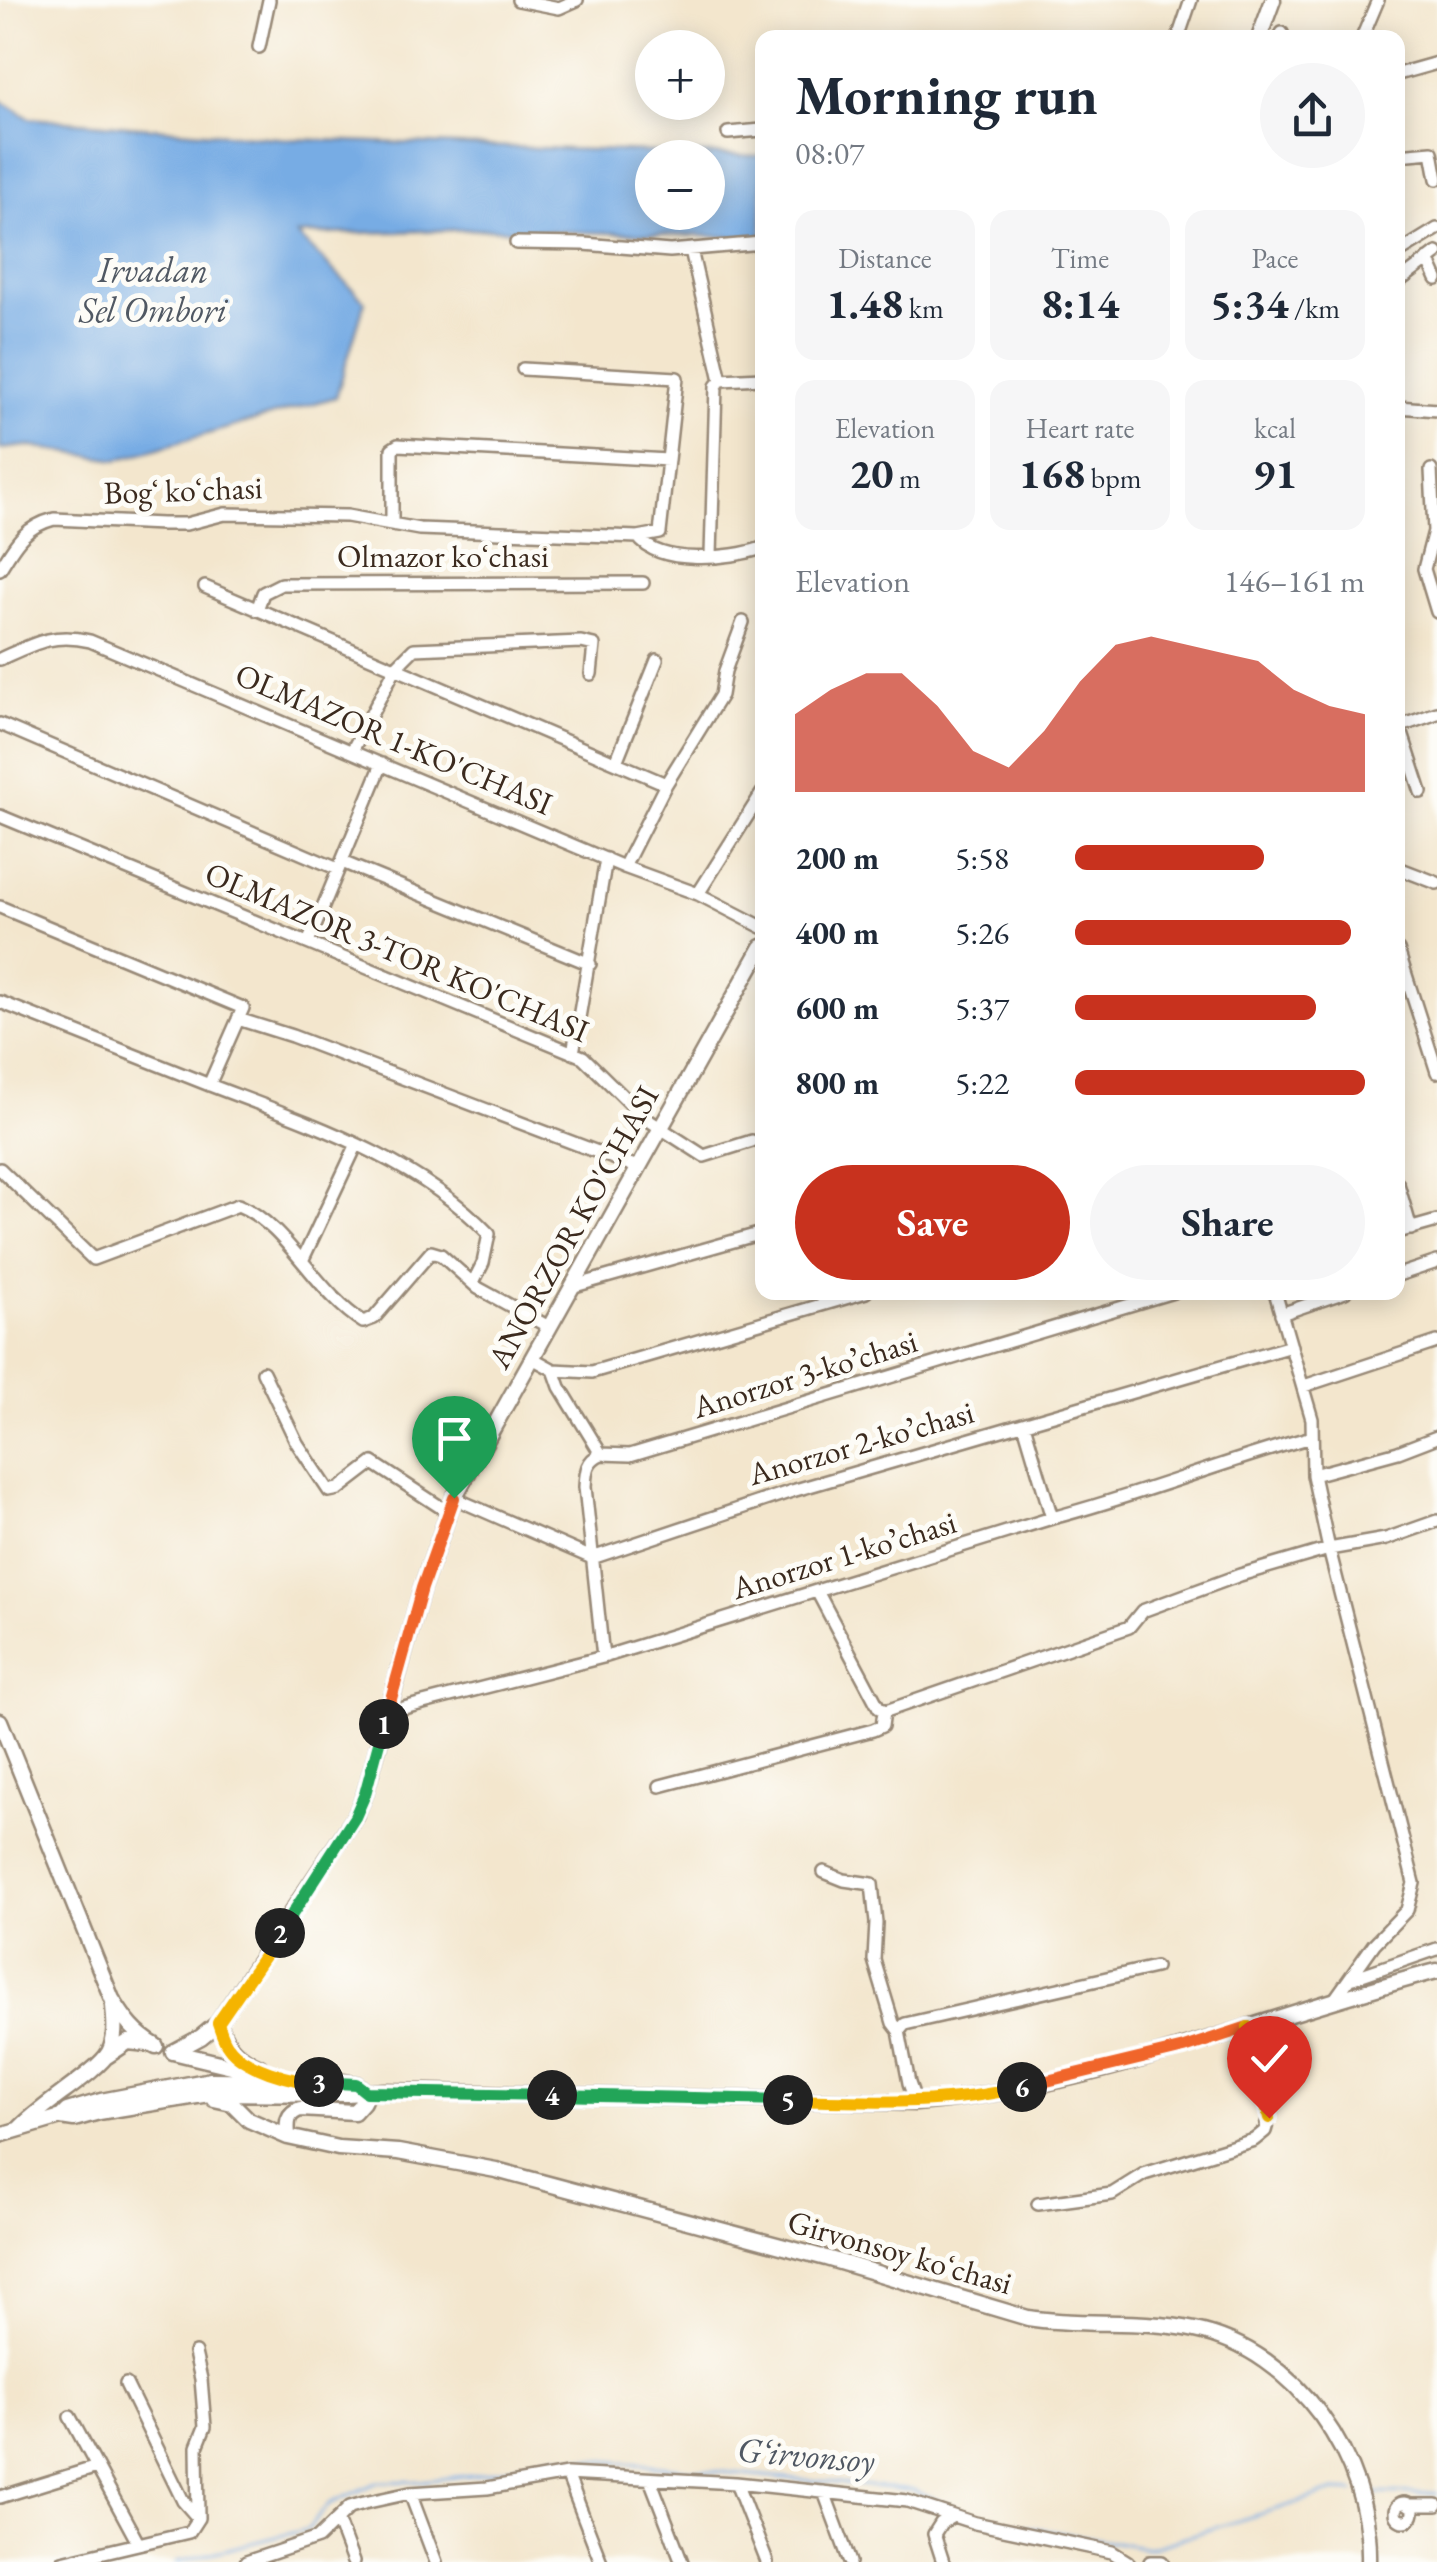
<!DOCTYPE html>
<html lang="en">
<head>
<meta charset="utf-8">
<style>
	body { margin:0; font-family:"EB Garamond",serif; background:#f6f6f7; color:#1f2937; height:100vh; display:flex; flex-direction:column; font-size:38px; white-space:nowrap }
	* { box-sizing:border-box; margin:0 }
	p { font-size:32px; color:#747a83 }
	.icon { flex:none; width:55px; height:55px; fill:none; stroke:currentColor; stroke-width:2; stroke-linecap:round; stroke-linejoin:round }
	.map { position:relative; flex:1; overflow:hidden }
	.panel { position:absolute; left:755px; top:30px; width:650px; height:1270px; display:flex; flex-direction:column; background:#fff; border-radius:20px; box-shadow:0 5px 25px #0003 }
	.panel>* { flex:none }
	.fabs { position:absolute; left:635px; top:30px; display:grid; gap:20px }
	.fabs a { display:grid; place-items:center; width:90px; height:90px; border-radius:50%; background:#fff; box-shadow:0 5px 25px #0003; font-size:50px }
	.pin { position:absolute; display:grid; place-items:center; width:85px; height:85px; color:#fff; margin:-102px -42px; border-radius:50% 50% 50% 0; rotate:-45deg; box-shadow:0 0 10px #0007 }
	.pin .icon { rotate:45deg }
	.km { position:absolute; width:50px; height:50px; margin:-25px; border-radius:50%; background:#222; color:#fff; font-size:28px; line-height:50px; text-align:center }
	.round { display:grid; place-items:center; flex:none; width:105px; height:105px; border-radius:52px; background:#f6f6f7 }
	.summary { display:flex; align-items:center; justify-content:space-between; height:170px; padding:0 40px }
	h1 { font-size:55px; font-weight:700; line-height:75px }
	.stats { display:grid; grid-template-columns:repeat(3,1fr); gap:15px; height:170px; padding:10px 40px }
	.stats div { display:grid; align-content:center; border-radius:20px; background:#f6f6f7; text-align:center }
	.stats b { font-size:42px; font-weight:700 }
	.stats small { font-size:28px; font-weight:400 }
	.stats p { font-size:28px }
	.chart { height:280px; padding:20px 40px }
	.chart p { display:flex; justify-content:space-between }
	.chart svg { width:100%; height:180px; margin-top:10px; fill:#c8321e; opacity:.7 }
	.cta { display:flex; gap:20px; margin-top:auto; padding:20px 40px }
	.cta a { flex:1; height:115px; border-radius:60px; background:#c8321e; color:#fff; font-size:40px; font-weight:700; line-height:115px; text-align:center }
	.cta a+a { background:#f6f6f7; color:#1f2937 }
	ul { padding:0 40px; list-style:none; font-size:32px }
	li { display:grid; grid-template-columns:160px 120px 1fr; align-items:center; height:75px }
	li i { height:25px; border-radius:12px; background:#c8321e }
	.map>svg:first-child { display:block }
	.water { fill:#77ace4; stroke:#596b81; stroke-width:2.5; fill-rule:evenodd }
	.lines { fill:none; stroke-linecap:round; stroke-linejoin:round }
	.stream { stroke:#77ace4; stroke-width:2.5 }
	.minor-casing { stroke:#978876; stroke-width:16 }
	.major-casing { stroke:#978876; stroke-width:19 }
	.minor { stroke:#fff; stroke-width:11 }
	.major { stroke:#fff; stroke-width:14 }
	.split-1-casing { stroke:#fff; stroke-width:20 }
	.split-2-casing { stroke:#fff; stroke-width:20 }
	.split-3-casing { stroke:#fff; stroke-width:20 }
	.split-4-casing { stroke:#fff; stroke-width:20 }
	.split-5-casing { stroke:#fff; stroke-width:20 }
	.split-6-casing { stroke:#fff; stroke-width:20 }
	.split-7-casing { stroke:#fff; stroke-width:20 }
	.split-8-casing { stroke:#fff; stroke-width:20 }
	.split-1 { stroke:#f0652b; stroke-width:12 }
	.split-2 { stroke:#22a559; stroke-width:12 }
	.split-3 { stroke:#f5b400; stroke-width:12 }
	.split-4 { stroke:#22a559; stroke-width:12 }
	.split-5 { stroke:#22a559; stroke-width:12 }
	.split-6 { stroke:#f5b400; stroke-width:12 }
	.split-7 { stroke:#f0652b; stroke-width:12 }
	.split-8 { stroke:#f5b400; stroke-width:12 }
	.labels { text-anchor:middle; stroke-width:10; stroke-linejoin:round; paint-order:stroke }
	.street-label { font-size:32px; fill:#3b2a1e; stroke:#fdfcf7 }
	.water-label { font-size:35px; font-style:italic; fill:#505863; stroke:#fdfcf7 }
</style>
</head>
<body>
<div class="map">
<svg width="1437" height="2562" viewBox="0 0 1437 2562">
	<rect width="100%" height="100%" fill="#fdfcf7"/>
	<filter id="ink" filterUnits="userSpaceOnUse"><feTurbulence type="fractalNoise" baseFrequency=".01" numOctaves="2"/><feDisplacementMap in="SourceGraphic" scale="20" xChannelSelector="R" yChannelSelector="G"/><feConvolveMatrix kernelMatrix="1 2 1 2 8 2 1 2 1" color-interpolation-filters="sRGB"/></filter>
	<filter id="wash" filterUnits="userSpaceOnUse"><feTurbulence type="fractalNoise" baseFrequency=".0048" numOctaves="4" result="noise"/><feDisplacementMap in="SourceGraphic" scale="40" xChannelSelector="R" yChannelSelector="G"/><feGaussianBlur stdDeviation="2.25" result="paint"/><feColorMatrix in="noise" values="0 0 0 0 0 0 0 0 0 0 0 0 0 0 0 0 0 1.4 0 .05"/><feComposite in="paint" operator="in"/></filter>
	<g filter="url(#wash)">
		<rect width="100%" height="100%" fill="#f3e6cd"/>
		<!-- water -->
		<path class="water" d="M0,100l29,18 261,21 472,17v82l-277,-9 -188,6 68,66 -29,96 -219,63 -91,-14 -26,3zM652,158h56v54h-56z"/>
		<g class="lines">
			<!-- stream -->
			<path class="stream" d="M1367,2493l70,1
				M176,2562l132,-33 21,-25 49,-22 44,-1 66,-8 65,-17 360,34 66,28 170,30 186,-57 19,1"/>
		</g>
	</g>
	<g filter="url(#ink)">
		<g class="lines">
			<defs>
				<path id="minor" d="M518,0l41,8 18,-8
					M1178,38l13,-38
					M1281,38l1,-5
					M1362,38l16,-38
					M259,47l10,-47
					M1398,74l39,-11
					M728,133l34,-3
					M1398,155l34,-3 5,27
					M516,243l68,1 86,7 92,-8
					M691,250l30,130
					M1398,253l39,-24
					M1428,259l9,20
					M1398,282l39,-29
					M1398,407l39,3
					M1431,470l3,61 -10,38 13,43
					M392,523v-74l6,-4 270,15
					M638,537c22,29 92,22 124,11
					M711,555l5,-169 5,-6 41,-2
					M0,569c15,-25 24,-42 54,-50l108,5h24l39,-10 122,2 72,13 219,8 22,-4 17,-155 -154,-9
					M205,587l461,197
					M257,610l6,-17 18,-9 362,-1
					M0,659c33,-15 53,-27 90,-18l534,226 74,27 64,33
					M1398,721l23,71
					M0,724l338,145
					M1398,727l39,-14
					M352,751l44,-84 18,-18 167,-7 13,3 -3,29
					M616,762l41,-102
					M0,816l583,241 62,61 59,38 48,-15
					M342,862l248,102
					M624,867l42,-83 55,-89 4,-24 18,-49
					M1398,868l39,15
					M698,894l64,-101
					M0,907l243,101 -34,77
					M308,943l74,-179
					M1398,950l39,122
					M0,1002c69,27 138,55 207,82 96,37 209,73 282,150l-6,29 -10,20
					M238,1019l54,17 345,131
					M573,1053l33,-194
					M0,1169l93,90 145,-54c49,20 78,88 125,117l11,-4 57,-66 10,3 37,33 71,39
					M1398,1184l13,45
					M1398,1232l39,-11
					M302,1261l54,-115
					M1398,1275l39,-13
					M571,1287l191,-54
					M1275,1292l37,127 1,56 16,74 85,334 -7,27 -33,34 -39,55
					M1281,1314l64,-22
					M532,1358l22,12 38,2 274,-80
					M554,1370l6,17 41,67 29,1 543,-163
					M263,1372l34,71 32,48 10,-2 34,-26 75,49
					M1304,1386l133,-44
					M1024,1424l28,94
					M601,1454c-15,7 -15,17 -16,33l18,170
					M1313,1475l85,-23 39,-15
					M454,1498l138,60 200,-67 499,-145
					M818,1593l61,115 7,3 243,-84 13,-16 98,-36 89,-26 57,-10 51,-18
					M388,1712l215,-55 449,-139c88,-23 172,-57 260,-81
					M660,1786l213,-56 9,-4 2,-15
					M824,1872l20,8 28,4 4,39 -2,37 19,63 6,8
					M1353,1978l84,-29
					M916,2103l-7,-20 -10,-52 6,-7 250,-57
					M1038,2204l74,-10 32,-20 110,-34 11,-9 4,-14 -21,-92
					M126,2384l57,117 15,17
					M70,2417l68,126
					M567,2474l34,88
					M650,2479l32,83
					M736,2483l31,79
					M824,2492l26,70
					M410,2493l26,69
					M0,2497l97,-30
					M1395 2512a9 9 0 1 1 18 0a9 9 0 1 1-18 0Z
					M1409,2505h28
					M338,2522l15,40
					M62,2562l127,-30 9,-14 -1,-71 8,-20 -4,-48 -6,-26
					M246,2562l72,-24 32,-31 14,-4 46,-10 77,-5 80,-14 169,9 171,18 68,22 137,29 16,10
					M943,2562l-9,-28 7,-11 12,-7
					M1150,2562h12"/>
				<path id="major" d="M1259,38l14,-38
					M0,1721l112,278c13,21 23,35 44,47
					M218,2023c9,23 19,34 42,44
					M173,2052l28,-15 17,-14 137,-206 10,-23 57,-206 32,-90 308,-551
					M173,2052l96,23
					M107,2056l21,-14 20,2
					M214,2099l18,4 17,17 39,17 50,11 60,4 98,18 330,88 202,60c56,9 112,0 167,12 102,21 177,131 174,232
					M61,2117l13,2 25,-7 116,-19 132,1 37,-3 532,12c179,-15 349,-87 521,-132
					M19,2129c20,-23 79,-57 90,-77 8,-15 5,-32 4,-47
					M0,2135l61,-18 6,-6 34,-10 110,-21 132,2 13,2 10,8
					M288,2137c-1,-14 -2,-23 12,-28l54,3 9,-10 4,-10"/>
			</defs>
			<!-- minor casing -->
			<use href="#minor" class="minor-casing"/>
			<!-- major casing -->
			<use href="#major" class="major-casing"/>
			<!-- minor -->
			<use href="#minor" class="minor"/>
			<!-- major -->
			<use href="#major" class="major"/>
		</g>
	</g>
	<g class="lines" filter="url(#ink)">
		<defs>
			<path id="split-1" d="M384,1724l38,-136 32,-90"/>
			<path id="split-2" d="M280,1933l75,-116 10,-23 19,-70"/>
			<path id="split-3" d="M280,1933l-62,90c3,8 5,17 10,23 15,22 65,36 91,36"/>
			<path id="split-4" d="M319,2082l37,2 10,8 186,3"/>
			<path id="split-5" d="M552,2095l236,5"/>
			<path id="split-6" d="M788,2100c79,2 156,6 234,-13"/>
			<path id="split-7" d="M1022,2087l162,-39 64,-21"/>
			<path id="split-8" d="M1248,2027l21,91"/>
		</defs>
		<!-- split-1 casing -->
		<use href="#split-1" class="split-1-casing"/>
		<!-- split-2 casing -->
		<use href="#split-2" class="split-2-casing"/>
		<!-- split-3 casing -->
		<use href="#split-3" class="split-3-casing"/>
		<!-- split-4 casing -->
		<use href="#split-4" class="split-4-casing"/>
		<!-- split-5 casing -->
		<use href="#split-5" class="split-5-casing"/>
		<!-- split-6 casing -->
		<use href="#split-6" class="split-6-casing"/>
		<!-- split-7 casing -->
		<use href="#split-7" class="split-7-casing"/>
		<!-- split-8 casing -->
		<use href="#split-8" class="split-8-casing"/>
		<!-- split-1 -->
		<use href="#split-1" class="split-1"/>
		<!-- split-2 -->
		<use href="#split-2" class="split-2"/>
		<!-- split-3 -->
		<use href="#split-3" class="split-3"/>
		<!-- split-4 -->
		<use href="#split-4" class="split-4"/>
		<!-- split-5 -->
		<use href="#split-5" class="split-5"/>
		<!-- split-6 -->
		<use href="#split-6" class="split-6"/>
		<!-- split-7 -->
		<use href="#split-7" class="split-7"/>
		<!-- split-8 -->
		<use href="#split-8" class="split-8"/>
	</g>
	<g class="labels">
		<!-- street labels -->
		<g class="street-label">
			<text transform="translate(183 490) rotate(-2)" y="11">Bogʻ koʻchasi</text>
			<text x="443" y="567">Olmazor koʻchasi</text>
			<text transform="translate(394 739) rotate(23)" y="11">OLMAZOR 1-KO'CHASI</text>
			<text transform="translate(397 952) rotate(23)" y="11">OLMAZOR 3-TOR KO'CHASI</text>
			<text transform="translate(573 1227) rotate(-61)" y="11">ANORZOR KO'CHASI</text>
			<text transform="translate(805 1374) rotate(-17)" y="11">Аnorzor 3-koʼchasi</text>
			<text transform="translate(861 1443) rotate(-16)" y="11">Аnorzor 2-koʼchasi</text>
			<text transform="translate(844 1555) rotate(-17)" y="11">Аnorzor 1-koʼchasi</text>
			<text transform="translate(900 2252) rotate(16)" y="11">Girvonsoy koʻchasi</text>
		</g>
		<!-- water labels -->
		<g class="water-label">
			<text x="153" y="282">Irvadan<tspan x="153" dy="40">Sel Ombori</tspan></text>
			<text transform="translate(806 2455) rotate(5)" y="12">G‘irvonsoy</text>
		</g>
	</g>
</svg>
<div class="fabs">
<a>+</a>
<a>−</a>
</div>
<div class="pin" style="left:454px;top:1498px;background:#1e9e55"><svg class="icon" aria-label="arrive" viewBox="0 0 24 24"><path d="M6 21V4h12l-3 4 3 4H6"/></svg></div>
<div class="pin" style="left:1269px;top:2118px;background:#d93025"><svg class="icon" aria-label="check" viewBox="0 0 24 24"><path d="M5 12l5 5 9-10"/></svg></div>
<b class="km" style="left:384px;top:1724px">1</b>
<b class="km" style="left:280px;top:1933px">2</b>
<b class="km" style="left:319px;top:2082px">3</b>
<b class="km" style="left:552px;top:2095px">4</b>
<b class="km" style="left:788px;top:2100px">5</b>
<b class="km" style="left:1022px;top:2087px">6</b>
<section class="panel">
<div class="summary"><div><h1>Morning run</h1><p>08:07</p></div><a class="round"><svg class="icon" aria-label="share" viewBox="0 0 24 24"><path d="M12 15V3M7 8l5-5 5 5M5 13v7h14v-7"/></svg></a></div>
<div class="stats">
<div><p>Distance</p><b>1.48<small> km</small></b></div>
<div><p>Time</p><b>8:14</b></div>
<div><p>Pace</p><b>5:34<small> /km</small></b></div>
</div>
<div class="stats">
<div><p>Elevation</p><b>20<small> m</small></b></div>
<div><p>Heart rate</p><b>168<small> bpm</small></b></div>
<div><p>kcal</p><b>91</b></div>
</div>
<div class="chart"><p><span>Elevation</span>146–161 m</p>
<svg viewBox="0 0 160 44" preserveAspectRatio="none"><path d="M0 44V25L10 19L20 15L30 15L40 23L50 34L60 38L70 29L80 17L90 8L100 6L110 8L120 10L130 12L140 19L150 23L160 25V44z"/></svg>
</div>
<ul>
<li><b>200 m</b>5:58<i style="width:65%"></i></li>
<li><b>400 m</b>5:26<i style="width:95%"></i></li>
<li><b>600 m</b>5:37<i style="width:83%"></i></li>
<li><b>800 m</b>5:22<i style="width:100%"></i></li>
</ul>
<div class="cta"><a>Save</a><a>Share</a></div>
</section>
</div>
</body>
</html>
